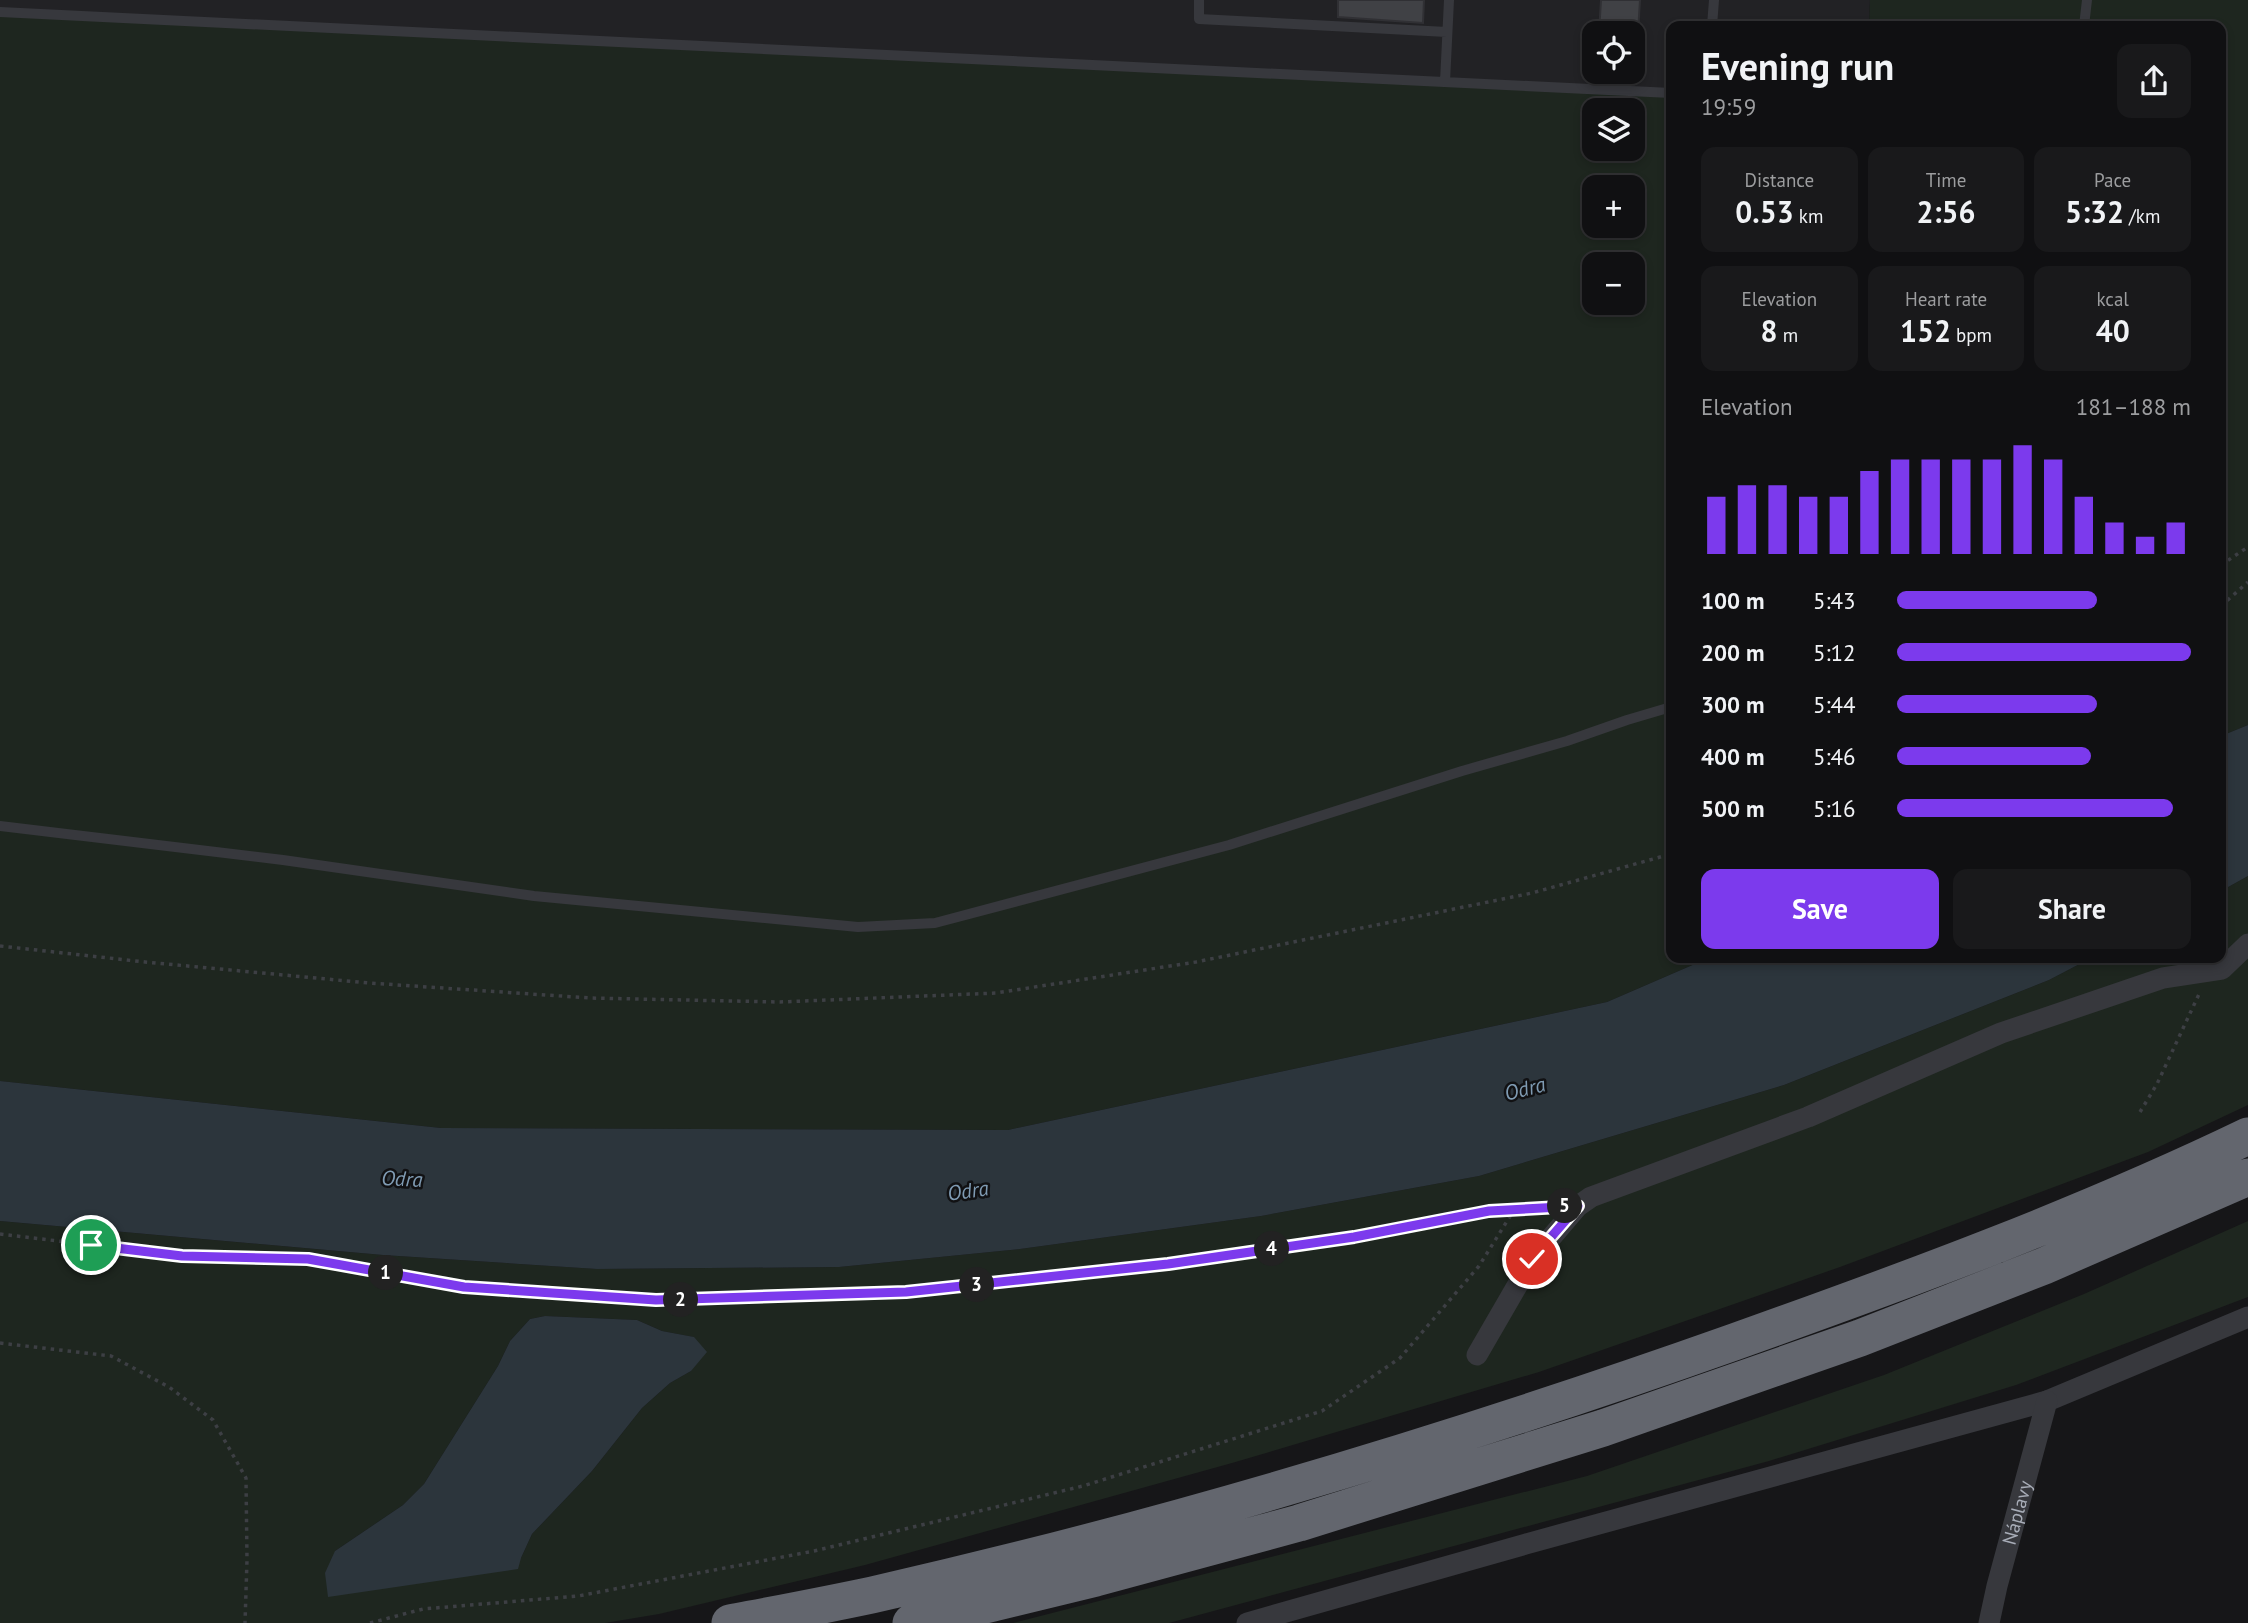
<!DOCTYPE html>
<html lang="en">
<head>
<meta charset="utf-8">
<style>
	body { margin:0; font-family:"PT Sans",sans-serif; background:#19191b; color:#f1f3f6; height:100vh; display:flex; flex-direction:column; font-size:26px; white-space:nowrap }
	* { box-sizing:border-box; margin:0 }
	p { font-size:23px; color:#9c9d9f }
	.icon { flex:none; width:38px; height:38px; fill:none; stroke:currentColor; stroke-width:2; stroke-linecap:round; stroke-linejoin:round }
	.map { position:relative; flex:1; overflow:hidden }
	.side { position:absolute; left:1666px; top:21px; width:560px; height:942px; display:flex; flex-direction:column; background:#101012; border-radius:14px; box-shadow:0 4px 10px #0003,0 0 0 2px #303032 }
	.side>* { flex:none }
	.fabs { position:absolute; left:1582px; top:21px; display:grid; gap:14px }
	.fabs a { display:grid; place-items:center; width:63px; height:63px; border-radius:14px; background:#101012; box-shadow:0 4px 10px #0003,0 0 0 2px #303032; font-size:35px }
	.pin { position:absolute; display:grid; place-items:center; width:60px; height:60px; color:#fff; margin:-30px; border:4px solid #fff; border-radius:50%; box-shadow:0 2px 7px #0007 }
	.km { position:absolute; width:35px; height:35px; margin:-18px; border-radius:50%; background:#222; color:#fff; font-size:19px; line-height:35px; text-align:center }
	.round { display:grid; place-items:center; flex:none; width:74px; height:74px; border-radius:14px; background:#19191b }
	.summary { display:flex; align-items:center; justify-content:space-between; height:119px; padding:0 35px }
	h1 { font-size:38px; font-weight:700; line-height:52px }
	.stats { display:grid; grid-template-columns:repeat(3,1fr); gap:10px; height:119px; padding:7px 35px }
	.stats div { display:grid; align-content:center; border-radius:14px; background:#19191b; text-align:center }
	.stats b { font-size:30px; font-weight:700 }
	.stats small { font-size:19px; font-weight:400 }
	.stats p { font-size:19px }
	.chart { height:196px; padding:14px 35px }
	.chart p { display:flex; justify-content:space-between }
	.chart svg { width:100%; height:126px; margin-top:7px; stroke:#7c3aed; stroke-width:6 }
	.primary-button { display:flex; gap:14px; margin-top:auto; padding:14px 35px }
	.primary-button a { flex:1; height:80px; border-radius:14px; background:#7c3aed; color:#fff; font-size:28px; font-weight:700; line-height:80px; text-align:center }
	.primary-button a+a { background:#19191b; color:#f1f3f6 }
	ul { padding:0 35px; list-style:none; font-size:23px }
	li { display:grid; grid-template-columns:112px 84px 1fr; align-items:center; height:52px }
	li i { height:18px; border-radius:9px; background:#7c3aed }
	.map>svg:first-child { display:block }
	.built { fill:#222225; fill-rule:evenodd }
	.green { fill:#1e261f; fill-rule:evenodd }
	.water { fill:#2c353c }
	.building { fill:#404145; stroke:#303034; stroke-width:2 }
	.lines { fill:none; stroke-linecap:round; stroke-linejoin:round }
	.path { stroke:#3d3f44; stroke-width:3.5; stroke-dasharray:3.5 5; stroke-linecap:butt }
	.lane { stroke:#37383d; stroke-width:10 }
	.street { stroke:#37383d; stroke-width:21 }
	.highway { stroke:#63666e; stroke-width:37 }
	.route-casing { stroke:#fff; stroke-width:14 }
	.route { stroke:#7c3aed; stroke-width:9 }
	.labels { text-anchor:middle; stroke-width:5; stroke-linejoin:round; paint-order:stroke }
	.street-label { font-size:19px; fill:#a8adb8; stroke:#111113 }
	.water-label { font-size:21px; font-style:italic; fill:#7f9bb3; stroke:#111113 }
</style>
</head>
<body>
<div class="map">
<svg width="2248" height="1623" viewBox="0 0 2248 1623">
	<rect width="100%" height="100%" fill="#161618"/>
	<!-- built -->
	<path class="built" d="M0,0h1870l-1,26h-198v67l-1671,-81zM1594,33h39v39h-39z"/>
	<!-- green -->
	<path class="green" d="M1870,0h378v725l-27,11v-710h-352z
		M0,12l1671,81v864h40l-104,45 -599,128 -567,-2 -441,-47zM1594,110h39v39h-39zM1594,187h39v39h-39zM1594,264h39v39h-39z
		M2248,876v229l-100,47 -308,115 -301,105 -307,91 -367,102 -206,49 -54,9h-605v-402l383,34 215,14 241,-2 181,-18 241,-33 218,-40 305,-91 265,-105 44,-23h128v-66zM545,1316l92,4 25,11 31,6 -2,34 -21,12 -28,25 -50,63 -60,63 -11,24 -186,-7 68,-46 21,-21 74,-118 12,-25 20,-22z
		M2248,1221v76l-232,88 -247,76 -600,162h-156l574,-147 297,-101 200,-81z"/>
	<!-- water -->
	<path class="water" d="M2248,725v151l-27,15v-155z
		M1711,957h382l-44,23 -265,105 -305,91 -218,40 -241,33 -181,18 -242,2 -214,-14 -383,-34v-140l441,47 567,2 599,-128z
		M545,1316l92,4 25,11 32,6 13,15 -16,19 -21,12 -28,25 -50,63 -60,63 -11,24 -3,11 -190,28 -3,-24 10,-22 68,-46 21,-21 74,-118 12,-25 20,-22z"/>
	<!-- building -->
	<path class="building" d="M1338,0h86l-1,23 -85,-6z
		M1601,0h39l-2,33h-39z"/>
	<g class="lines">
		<!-- path -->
		<path class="path" d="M2221,565l27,-18
			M2221,606l27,-24
			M0,946l145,16 224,21 221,15 190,4 216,-9 200,-31 336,-69 139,-39
			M2140,1112l17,-28 43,-92
			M0,1234l182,22 126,3 156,28 192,13 251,-8 261,-29 186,-26 135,-26 63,-4
			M0,1343l111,13 58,31 44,33 33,58 1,82 -2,63
			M370,1623l53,-14 155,-13 236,-45 269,-65 239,-75 78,-53 79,-92 35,-56"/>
		<!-- lane -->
		<path class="lane" d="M1199,0v19l248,13
			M0,12l1671,81
			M1712,26l2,-26
			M2084,26l3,-26
			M1445,82l4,-82
			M0,826l283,34 251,36 324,31 77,-4 294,-78 233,-74 105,-30 60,-21 44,-13"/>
		<!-- street -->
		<g class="street">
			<path d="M1477,1355l55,-95 46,-54 13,-9 217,-80 193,-84 162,-55 59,-9 26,-25"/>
			<path d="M1247,1623l279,-79 521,-143 201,-84"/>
			<path id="s1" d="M1989,1623l8,-37 50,-185"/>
		</g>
		<!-- highway -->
		<path class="highway" d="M730,1623c47,-9 95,-18 142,-28 292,-66 580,-153 862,-253 174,-62 348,-126 514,-206
			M911,1623l185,-45 203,-55 304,-95 257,-90 184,-72 204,-89"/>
	</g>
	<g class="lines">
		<defs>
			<path id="route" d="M91,1245l91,11 126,3 156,28 192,13 250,-8 262,-28 186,-27 135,-26 89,-5 -46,53"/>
		</defs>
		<!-- route casing -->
		<use href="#route" class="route-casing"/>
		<!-- route -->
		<use href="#route" class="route"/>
	</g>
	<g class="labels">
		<!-- street labels -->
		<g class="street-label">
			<text dy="7" stroke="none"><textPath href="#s1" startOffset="114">Náplavy</textPath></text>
		</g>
		<!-- water labels -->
		<g class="water-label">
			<text transform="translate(1525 1089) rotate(-14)" y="7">Odra</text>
			<text transform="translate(402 1179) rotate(3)" y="7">Odra</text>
			<text transform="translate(968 1191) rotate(-8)" y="7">Odra</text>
		</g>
	</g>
</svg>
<div class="fabs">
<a><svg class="icon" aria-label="locate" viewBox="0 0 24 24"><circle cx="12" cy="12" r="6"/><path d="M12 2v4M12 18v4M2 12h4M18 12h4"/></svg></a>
<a><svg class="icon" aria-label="layers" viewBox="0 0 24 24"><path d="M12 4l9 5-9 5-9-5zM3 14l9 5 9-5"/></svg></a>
<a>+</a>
<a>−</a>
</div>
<div class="pin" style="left:91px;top:1245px;background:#1e9e55"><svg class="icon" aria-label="arrive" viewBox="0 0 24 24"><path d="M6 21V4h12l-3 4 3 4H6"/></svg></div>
<div class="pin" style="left:1532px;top:1259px;background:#d93025"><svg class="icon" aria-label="check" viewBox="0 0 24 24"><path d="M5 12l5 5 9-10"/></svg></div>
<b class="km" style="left:386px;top:1273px">1</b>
<b class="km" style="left:681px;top:1300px">2</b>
<b class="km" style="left:977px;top:1285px">3</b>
<b class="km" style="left:1272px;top:1249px">4</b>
<b class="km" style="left:1565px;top:1206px">5</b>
<section class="side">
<div class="summary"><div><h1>Evening run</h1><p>19:59</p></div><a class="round"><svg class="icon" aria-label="share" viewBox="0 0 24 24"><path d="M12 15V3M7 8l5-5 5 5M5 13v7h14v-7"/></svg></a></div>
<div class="stats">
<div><p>Distance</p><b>0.53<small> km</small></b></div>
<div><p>Time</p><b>2:56</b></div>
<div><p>Pace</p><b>5:32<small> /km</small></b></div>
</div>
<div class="stats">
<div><p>Elevation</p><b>8<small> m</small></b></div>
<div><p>Heart rate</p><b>152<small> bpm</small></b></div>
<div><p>kcal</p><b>40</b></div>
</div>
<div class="chart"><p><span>Elevation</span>181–188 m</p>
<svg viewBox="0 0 160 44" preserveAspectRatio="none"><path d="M5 44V24M15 44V20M25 44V20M35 44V24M45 44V24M55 44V15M65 44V11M75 44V11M85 44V11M95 44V11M105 44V6M115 44V11M125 44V24M135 44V33M145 44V38M155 44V33"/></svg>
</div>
<ul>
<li><b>100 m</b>5:43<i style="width:68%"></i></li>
<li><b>200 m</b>5:12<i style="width:100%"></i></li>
<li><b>300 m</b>5:44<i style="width:68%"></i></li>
<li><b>400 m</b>5:46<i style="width:66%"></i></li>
<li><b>500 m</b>5:16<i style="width:94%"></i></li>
</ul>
<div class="primary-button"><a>Save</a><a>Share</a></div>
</section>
</div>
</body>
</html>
